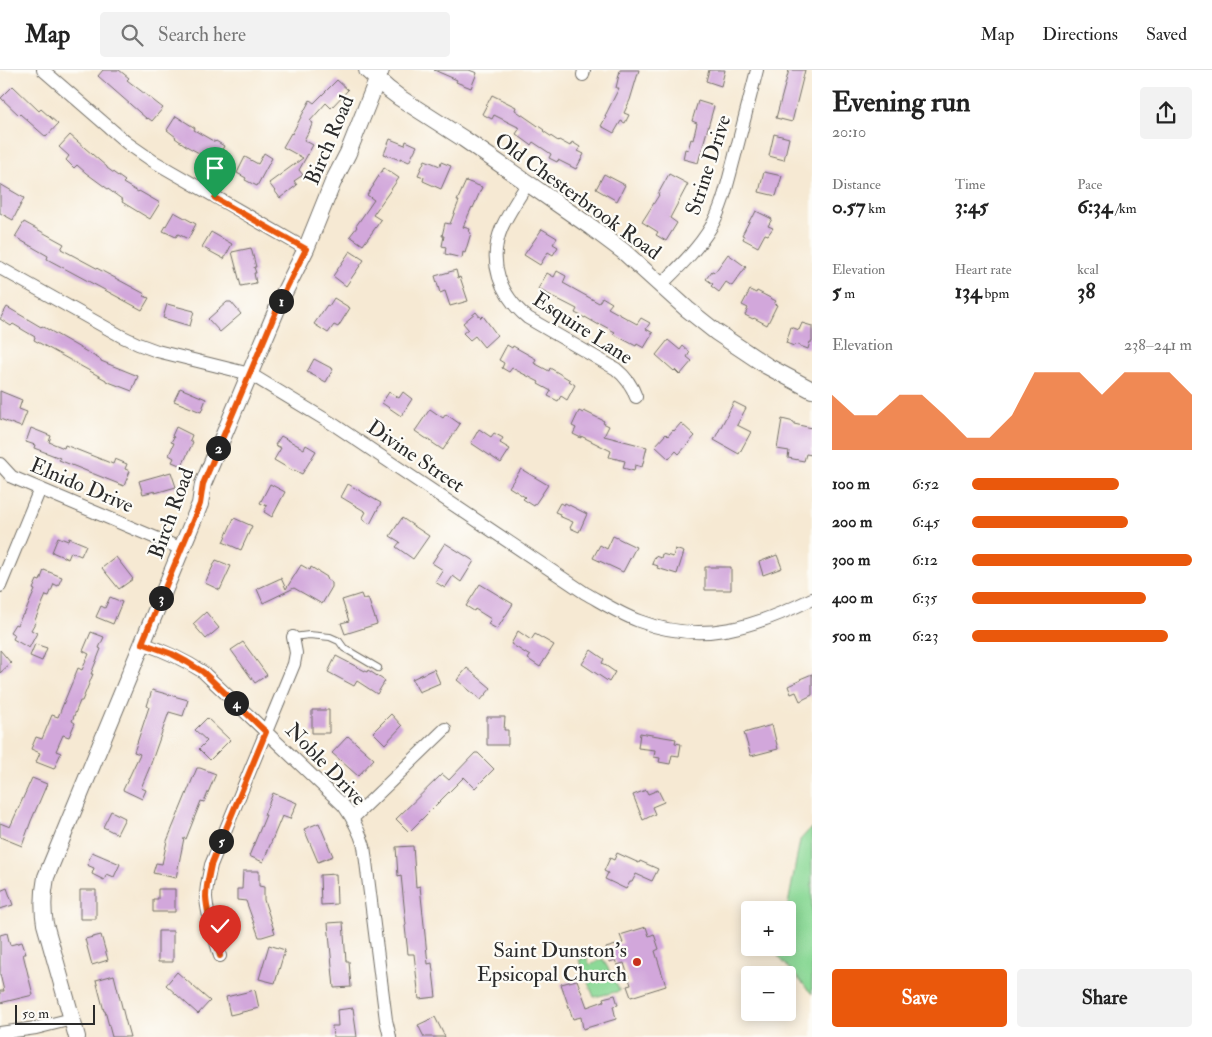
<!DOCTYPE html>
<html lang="en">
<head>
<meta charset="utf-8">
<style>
	body { margin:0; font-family:"IM FELL Double Pica",serif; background:#f2f2f2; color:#222; height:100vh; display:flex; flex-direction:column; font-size:19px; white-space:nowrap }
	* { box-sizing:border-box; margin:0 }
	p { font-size:16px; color:#767676 }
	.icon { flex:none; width:28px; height:28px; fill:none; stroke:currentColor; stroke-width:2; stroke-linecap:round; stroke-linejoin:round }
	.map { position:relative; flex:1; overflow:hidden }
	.sheet { display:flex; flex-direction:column; background:#fff; width:400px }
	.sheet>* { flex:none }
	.controls { position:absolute; left:741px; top:831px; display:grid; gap:10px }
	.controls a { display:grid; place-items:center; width:55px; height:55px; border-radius:5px; background:#fff; box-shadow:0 2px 12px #0003; font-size:25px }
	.scale { position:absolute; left:15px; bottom:12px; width:80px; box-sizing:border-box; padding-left:5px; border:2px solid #2b2b2b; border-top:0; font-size:14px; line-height:18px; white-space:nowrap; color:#2b2b2b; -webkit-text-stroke:4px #fdfcf7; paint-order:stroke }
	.pin { position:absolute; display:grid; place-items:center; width:42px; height:42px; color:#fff; margin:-51px -21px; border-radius:50% 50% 50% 0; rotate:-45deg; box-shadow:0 0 5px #0007 }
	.pin .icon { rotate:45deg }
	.km { position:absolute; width:25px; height:25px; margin:-12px; border-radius:50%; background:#222; color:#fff; font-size:14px; line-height:25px; text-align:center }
	.round { display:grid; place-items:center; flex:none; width:52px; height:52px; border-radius:5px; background:#f2f2f2 }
	.summary { display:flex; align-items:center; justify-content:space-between; height:85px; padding:0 20px }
	h1 { font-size:28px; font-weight:800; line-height:38px }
	.stats { display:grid; grid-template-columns:repeat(3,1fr); gap:8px; height:85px; padding:5px 20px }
	.stats div { display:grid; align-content:center }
	.stats b { font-size:21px; font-weight:800 }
	.stats small { font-size:14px; font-weight:400 }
	.stats p { font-size:14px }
	.chart { height:140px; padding:10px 20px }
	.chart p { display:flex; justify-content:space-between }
	.chart svg { width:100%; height:90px; margin-top:5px; fill:#ea580c; opacity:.7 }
	.action { display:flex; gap:10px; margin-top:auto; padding:10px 20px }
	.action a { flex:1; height:58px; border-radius:5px; background:#ea580c; color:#fff; font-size:20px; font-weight:800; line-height:58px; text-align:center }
	.action a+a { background:#f2f2f2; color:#222 }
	ul { padding:0 20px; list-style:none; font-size:16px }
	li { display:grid; grid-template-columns:80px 60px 1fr; align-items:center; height:38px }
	li i { height:12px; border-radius:6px; background:#ea580c }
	header { display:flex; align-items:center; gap:30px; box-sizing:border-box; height:70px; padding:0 25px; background:#fff; border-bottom:1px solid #e0e0e0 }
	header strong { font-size:24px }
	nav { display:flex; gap:28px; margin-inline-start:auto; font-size:18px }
	.search { width:350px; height:45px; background:#f2f2f2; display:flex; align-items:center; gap:12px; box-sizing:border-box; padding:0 18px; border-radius:5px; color:#767676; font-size:19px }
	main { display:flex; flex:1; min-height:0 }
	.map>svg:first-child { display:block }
	.green { fill:#8cd997; stroke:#5c8261 }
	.building { fill:#d2a7db }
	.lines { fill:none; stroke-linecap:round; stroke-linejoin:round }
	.service-casing { stroke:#726e66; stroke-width:8 }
	.minor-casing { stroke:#726e66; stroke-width:14 }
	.tertiary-casing { stroke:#726e66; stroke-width:18 }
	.service { stroke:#fff; stroke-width:6 }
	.minor { stroke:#fff; stroke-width:12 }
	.tertiary { stroke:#fff; stroke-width:16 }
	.route-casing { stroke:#fff; stroke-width:10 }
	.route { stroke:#ea580c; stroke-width:6 }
	.poi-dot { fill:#c8321e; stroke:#fdfcf7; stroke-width:2 }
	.labels { text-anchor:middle; stroke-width:4.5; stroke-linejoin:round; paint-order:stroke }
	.street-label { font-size:21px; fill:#2b2b2b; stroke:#fdfcf7 }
	.poi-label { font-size:21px; fill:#2b2b2b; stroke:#fdfcf7; text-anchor:end }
</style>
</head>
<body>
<header>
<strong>Map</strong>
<div class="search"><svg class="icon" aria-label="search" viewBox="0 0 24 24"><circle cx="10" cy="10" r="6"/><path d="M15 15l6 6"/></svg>Search here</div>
<nav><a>Map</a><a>Directions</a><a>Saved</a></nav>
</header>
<main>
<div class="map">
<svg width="812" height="967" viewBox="0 0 812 967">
	<rect width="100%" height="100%" fill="#fdfcf7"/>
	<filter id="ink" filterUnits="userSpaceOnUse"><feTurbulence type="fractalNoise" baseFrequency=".02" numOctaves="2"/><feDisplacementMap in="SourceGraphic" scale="10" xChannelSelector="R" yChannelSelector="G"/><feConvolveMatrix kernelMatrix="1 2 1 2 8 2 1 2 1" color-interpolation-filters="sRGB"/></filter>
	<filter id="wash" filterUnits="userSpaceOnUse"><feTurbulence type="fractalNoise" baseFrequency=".0096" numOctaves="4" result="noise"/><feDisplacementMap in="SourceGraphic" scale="20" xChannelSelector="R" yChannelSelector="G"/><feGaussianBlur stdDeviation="1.12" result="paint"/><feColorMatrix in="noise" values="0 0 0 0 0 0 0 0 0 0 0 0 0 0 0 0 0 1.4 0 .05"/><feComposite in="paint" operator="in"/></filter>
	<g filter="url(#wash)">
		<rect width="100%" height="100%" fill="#f6e9d3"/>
		<!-- green -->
		<path class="green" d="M812,757v167l-34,-38 2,-8h8l-1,-38 13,-70z
			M586,887l4,8 13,-6 17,32 -26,6 -15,-37z"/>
		<g id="blocks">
			<!-- building -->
			<path class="building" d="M103,0h16l10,8 -2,2 36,28 -11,13 -4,-3 -1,1 -49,-43z
				M434,0h35l8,3 -6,15 -15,-6 1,-2z
				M620,0h19l-9,30 -6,13 5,2 -4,8 -4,-2 -7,12 -13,-7 5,-9 -1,-1 14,-28h-3z
				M709,0h16l-4,16 -15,-5z
				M789,0h16l-13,52 -16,-4z
				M337,10l11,10 -17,18 -5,-5 -16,18 3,2 -9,17 9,5 -14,25 4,5 -9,6 3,4 -17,13 -11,-15 34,-25 -20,-11 8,-14 1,1 18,-34 4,3z
				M13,16l26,25 2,-2 17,15 -12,13 -26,-23 -1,1 -18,-17z
				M492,25l24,12 -1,3 29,20 -1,1 15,10 1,-1 11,6 2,-4 8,5 -2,4 6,3 -8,15 -18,-9 -1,2 -8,-4 2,-4 -18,-12 -2,3 -15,-11 4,-6 -26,-13 -2,4 -10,-5z
				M698,31l16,5 -16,57 -15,-4 2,-10 3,1 3,-11 2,1 4,-17 -5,-2z
				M176,46l19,12 -1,2 21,12 1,-1 8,5 -7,13 -3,-2 -2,3 -24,-13 -13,-9 1,-1 -9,-7z
				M774,64l15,4 -5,22 -15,-4z
				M70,65l37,32v1l18,13 -2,2 15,9 1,-1 21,12 -10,16 -28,-17 1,-2 -37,-27 -9,-8 -3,3 -8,-8 3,-4 -10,-9z
				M390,69l15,6 1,-4 11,5 -8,16 -9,-4v2l-16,-6z
				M264,83l8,5 -15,28 -12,-6 1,-2 -9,-5 8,-16 13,7z
				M425,90l15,6 1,-4 10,4 -10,23 -18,-8 1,-4 -6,-2z
				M384,98l15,10 -26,37 8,5 -18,25 -13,-9 7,-9 -1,-1 18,-26 -7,-5 7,-10h-1z
				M764,102l18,4 -6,20 -17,-4z
				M604,104l21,11 -8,16 -21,-12z
				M669,104l19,10 -18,34 7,5 -11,18 -10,-6 2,-3 -16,-10 17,-27 -1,-1z
				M466,111l16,6 -9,21 -1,-1 -9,20 7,2 -1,3 2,1 -6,20 -2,-1 -1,6 -17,-4 1,-7 -4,-1 2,-10h-2l3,-13 5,1 9,-23h-2z
				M0,114l24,14 -11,22 -13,-7z
				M756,141l16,8 -4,7 5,2 -5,7 -3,-1 -7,13 -15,-8 1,-3 -2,-1 10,-19 1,1z
				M174,142l22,12 -8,15 -10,-5 -2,3 -13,-6z
				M24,152l40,22 -3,5 84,45 -1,2 5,2 -7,12 -95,-51 1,-3 -33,-19z
				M542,159l15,9 -4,6 5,3 -5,8 -5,-3 -8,13 -16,-10z
				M211,162l21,12 -8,15 -22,-12z
				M251,178l5,19h-2l2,6h-2l2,10 -15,3 -9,-34z
				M350,181l14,9 -18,26 -13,-10z
				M728,184l18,13 -14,19 -6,-4 -7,10 -8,-6 2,-2 -7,-5 6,-8 3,1z
				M456,200l2,8 2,-1 8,24 -18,5 -5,-15 -5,2 -5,-17z
				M557,201l9,5 -3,7 36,20 3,-6 10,6 -4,5 29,16 4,-6 9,5 -4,6 7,4 -9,15 -7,-4 -1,2 -23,-12 2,-2 -15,-8 -1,1 -14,-8v1l-10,-5 2,-4 -39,-20 9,-16 7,4z
				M750,220l6,3 1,-2 19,10 -2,3 3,1 -10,20 -13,-7 -1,1 -8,-4 3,-7 -6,-3z
				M334,228l16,10 -12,19 -4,-2 -6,8 -14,-9 13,-19 2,1z
				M227,232h4l10,12 -21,18 -12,-13z
				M167,234l27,7 -4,15 -27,-8z
				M7,237l34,20 1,-1 59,34v1l37,15 -6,15 -26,-10v-1l-72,-40 1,-3 -22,-13 -2,2 -11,-7z
				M476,242l5,6 2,-2 14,19 -13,12 -9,-11 -5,4 -7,-7 5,-4 -5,-6z
				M802,253l10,3v16h-2l-2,7 -13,-5 -1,2 -8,-3 5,-16 8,3z
				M668,270l12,10 3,-4 7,6 -3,5 5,4 -12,14 -5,-5 -1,1 -18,-16z
				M507,275l5,3 1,-2 23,13 -2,4 15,8 1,-3 20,12 -1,1 6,4 -8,15 -6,-4 -3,5 -10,-5 3,-5 -13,-7 1,-2 -27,-14 -3,4 -7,-4 2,-5 -5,-3z
				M314,289l19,10 -7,13 -19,-10z
				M180,318l26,11 -5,13 -27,-11z
				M0,321l22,9 -3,9 8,3 -6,15 -21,-8z
				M389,322l10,6 4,-6 9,7 -11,17 -19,-13z
				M734,332l12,6 -9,17 14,7 -12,22 -25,-14z
				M430,339l13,9 3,-4 14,10 -17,26 -28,-19z
				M579,341l4,2 1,-2 20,10 -1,2 6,3 -5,10 43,11 -5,20 -7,-2 -1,6 -11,-3 2,-7 -16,-4 2,-6 -30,-15v2l-8,-4 3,-6 -4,-2z
				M782,349l12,3v2l18,4v27l-6,-1 -2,7 -16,-3 1,-7 -12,-2z
				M681,353l14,13 -16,18 -3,-3 -7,8 -14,-13 11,-12 2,2 5,-6 1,1z
				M176,357l16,8 -2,5 3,2 -11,24 -10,-4 2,-4 -5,-3 5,-12 -3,-1 3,-5 -2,-1z
				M31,358l20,8 -2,6 15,6 1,-3 48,19 2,-5 12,5 -2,5 5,2 -6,15 -65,-26 1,-2 -26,-10 1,-3 -9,-3z
				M479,359l12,8 3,-4 9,5 -3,5 10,6 -9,14 -30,-20z
				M281,366l23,13 2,-4 10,6 -14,23 -8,-4 -1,1 -19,-11 7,-12 -6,-3z
				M521,399l27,16 -14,21 -11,-7 2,-2 -16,-10z
				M171,402l5,15 -21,6v-2l-12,3 -4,-13z
				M270,414l15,8 -13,25 -8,-5 3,-6 -7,-3z
				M348,414l33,19 -11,21 -8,-5 4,-7 -25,-15z
				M560,433l4,2 1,-2 22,11 -8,18 -9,-4 3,-6 -14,-6 1,-2 -5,-2z
				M234,448l18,8 -11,24 -18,-8z
				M402,448l27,18 -16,23 -17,-12 4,-5 -10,-6z
				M613,466l23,11 -13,25 -30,-14 7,-13 7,4z
				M58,467l10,4 1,-3 17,7 -5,11 -10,-4 -3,7 -16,-7z
				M445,473l29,18 -13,21 -8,-6 -8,12 -10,-6 8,-12 -11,-7z
				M675,479l9,3 -7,22 -20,-6 1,-2 -6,-2 3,-8 6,2 1,-4 11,3z
				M777,485l5,13 -19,7 -4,-13z
				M116,487l17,22 -14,10 -17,-21z
				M216,490l15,6 -11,24 -15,-7z
				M301,495l9,5 1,-3 16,10 -1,2 6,4v4l-10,17 -28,-16 -31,15 -6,-14 24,-11 5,11z
				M705,497h26v23h-26z
				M44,500l18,7 -4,9 -4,-2 -5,12 -3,-1 -11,25 1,1 -5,9 6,3 -8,15 -16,-9 2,-4 -5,-3 5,-8 2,1 6,-11 1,1 11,-25 -2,-1 4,-9 3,1z
				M480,514l33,20 -16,25 -9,-5 3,-5 -16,-10 -1,2 -8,-5z
				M361,524l2,5 5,-1 9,26 -32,10 -4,-11 8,-2 -7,-21z
				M110,527l12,5 -9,22 -17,-7 5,-11 4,2z
				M206,542l13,16 -13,11 -13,-15z
				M518,561l13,9 4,-6 19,11 -14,22 -12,-8 2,-3 -19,-12z
				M91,562l13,5 -5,11 2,1 -10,25h2l-11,27h-2l-8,20 3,2 -6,14 -6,-2 -7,16 5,2 -7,16 -18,-7 4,-9 -9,-4 5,-12 6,2 10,-24 6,2 20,-49 4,2 7,-16 -6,-3z
				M243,572l24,33 -12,8 -24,-33z
				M35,574l12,4 -5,13 -12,-5z
				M0,580l11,13 -11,10z
				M591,580l13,9 -2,4 13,9 -6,10 -27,-18z
				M336,586l31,16 1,-2 17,11 -8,13 -20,-13 -3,5 -26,-14z
				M467,598l24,20 -10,12 -24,-20z
				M434,599l6,14 -21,9 -7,-13z
				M812,604v21l-12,6 -4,-9 -5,2 -3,-8 13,-6 -1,-1z
				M152,620l36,10 -5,16 -14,-4 -20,57 -8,19 5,2 -4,9 -19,-9 17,-36 -6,-2 15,-45 -2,-1z
				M312,640h17v23h-17z
				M391,644l11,12 -17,18 -12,-12z
				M487,647h18l-1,13h4v15h-21z
				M207,648l23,22 -20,20 -11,-11 8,-8 -12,-11z
				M772,655l6,24 -27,7 -7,-23z
				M640,663l36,6 -1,4 6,1 -2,12 -7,-1 -2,9 -11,-2 1,-4 -6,-1 1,-7 -17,-2z
				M348,666l26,23 -16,17 -26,-23z
				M475,683h3l16,16 -19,19 -11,-11 -55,55 -13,-13 46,-45 7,6z
				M197,698h3l16,6 -12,28 -3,-1 -15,38 -2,-1 -8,40 -23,-5 3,-10 6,1 5,-23z
				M32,708l15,6 -16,37 -9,25 -22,-9v-14l10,4z
				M646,720l2,4 10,-4 6,12 -12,5 3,7 -12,6 -10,-25z
				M273,723l24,10 -7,16 -8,-3 -19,46 -14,-6 17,-41h-2z
				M111,741l14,7 -8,16 -14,-7z
				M319,753l14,33 -15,6 -14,-33z
				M413,776l3,41 4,-1 8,78 4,-1 4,34 -17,2 -5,-45h-6l-3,-28 1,-1 -5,-50 -3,1 -2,-29z
				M92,782l28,12 -6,13 -7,-3 -3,6 -12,-6 2,-6 -7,-3z
				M617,783l22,10 1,-2 18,8 -6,12 -16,-7 -4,8h-2l-4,7 -21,-10 3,-6 -4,-2 6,-13 4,2z
				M243,801h16v15l5,1v13l11,33 -13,4h-3l-13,-36 -9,-1v-11h5z
				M336,804l1,30 -16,1 -1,-30z
				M7,818l6,17 -13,4v-18z
				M158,819h17v23h-22v-13h5z
				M80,820h16v29h-16z
				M343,852l3,39h3l2,26 -17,1 -6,-65z
				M646,857l3,9 5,-2 5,15 -4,2 11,35 -35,11 -4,-11 4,-1 -7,-22 -7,2 -2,-5 -5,2 -4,-14 17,-5 -3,-8z
				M158,861h15v31h-15z
				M7,863l3,12 12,-3 4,12h-3l10,41 -33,8v-12h4l-4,-17v-39z
				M101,865l7,25 -16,5 -7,-26z
				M269,875l16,5 -10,33 -16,-4z
				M177,902l33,29 -12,13 -32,-29z
				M114,905l11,44 5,18h-18l-7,-26h-1l-8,-31z
				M577,910l10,27 17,-6 -1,-3 12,-3 3,10 -5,1 3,13 -33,10 -2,-12 -8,2 -12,-35z
				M255,920l4,18 -29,7 -4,-18z
				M353,938l4,29h-24l-1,-11h6l-1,-16z
				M435,947l10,20h-21l-6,-12z"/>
		</g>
	</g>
	<g filter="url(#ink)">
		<use href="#blocks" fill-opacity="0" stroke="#726e66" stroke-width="1"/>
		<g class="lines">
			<defs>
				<path id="service" d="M293,567l16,-2 21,2 9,4 5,7 34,20"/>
				<path id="minor" d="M43,0l84,73 26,18 153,88
					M583,5l1,-5
					M528,113c-9,14 -19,29 -26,44 -15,35 -2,68 26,91l88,51c10,8 16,16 20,28
					M0,198l121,68 17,8 19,7 93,23 86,52 249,167c18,10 35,21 54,28 63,24 116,6 173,-22
					M661,215c18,-18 37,-36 50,-58 12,-21 17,-46 23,-68 8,-30 15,-59 23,-89
					M0,394l12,13 170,72
					M0,516l40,-97
					M142,573c23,8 41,16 61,29l141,134c10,14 15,24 20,40l22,174 4,17
					M353,748l92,-89
					M220,886c-5,-19 -13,-39 -14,-59 0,-11 3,-22 5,-32l83,-201 2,-11 -3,-16
					M0,963l36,-5 36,-9"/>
				<path id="tertiary" d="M367,0l21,19 12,9 64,41 127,88 32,24 64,58 29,23 51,34 45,24
					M77,967l-32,-113c-3,-17 -2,-31 1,-47l154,-373 3,-20 80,-189 23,-46 27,-67 15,-29 33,-83"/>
			</defs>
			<!-- service casing -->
			<use href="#service" class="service-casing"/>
			<!-- minor casing -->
			<use href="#minor" class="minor-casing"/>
			<!-- tertiary casing -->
			<use href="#tertiary" class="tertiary-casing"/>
			<!-- service -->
			<use href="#service" class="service"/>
			<!-- minor -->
			<use href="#minor" class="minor"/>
			<!-- tertiary -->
			<use href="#tertiary" class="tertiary"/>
		</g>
	</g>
	<g class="lines" filter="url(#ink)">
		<defs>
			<path id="route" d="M215,128l91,51 -23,46 -80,189 -3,20 -58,139 30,11 15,8 16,10 63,60 -55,133c-2,10 -5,21 -5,32 1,20 9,40 14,59"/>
		</defs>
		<!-- route casing -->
		<use href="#route" class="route-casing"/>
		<!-- route -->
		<use href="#route" class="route"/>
	</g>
	<!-- markers -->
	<circle class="poi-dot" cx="637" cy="892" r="5"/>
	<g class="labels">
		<!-- street labels -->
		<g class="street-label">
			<text transform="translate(329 70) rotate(-67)" y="7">Birch Road</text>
			<text transform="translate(708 95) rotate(-72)" y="7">Strine Drive</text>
			<text transform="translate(578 126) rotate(36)" y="7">Old Chesterbrook Road</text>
			<text transform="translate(583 258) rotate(33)" y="7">Esquire Lane</text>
			<text transform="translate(416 386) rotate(34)" y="7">Divine Street</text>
			<text transform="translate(82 415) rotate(23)" y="7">Elnido Drive</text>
			<text transform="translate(171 443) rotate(-70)" y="7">Birch Road</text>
			<text transform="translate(326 694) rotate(46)" y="7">Noble Drive</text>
		</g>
		<!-- poi labels -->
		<g class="poi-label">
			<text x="627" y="887">Saint Dunston's<tspan x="627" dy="24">Epsicopal Church</tspan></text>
		</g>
	</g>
</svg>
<div class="controls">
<a>+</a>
<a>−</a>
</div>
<div class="scale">50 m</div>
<div class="pin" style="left:215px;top:128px;background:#1e9e55"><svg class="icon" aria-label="arrive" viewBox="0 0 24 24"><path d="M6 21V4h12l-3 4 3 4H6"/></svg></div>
<div class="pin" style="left:220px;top:886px;background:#d93025"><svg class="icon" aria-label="check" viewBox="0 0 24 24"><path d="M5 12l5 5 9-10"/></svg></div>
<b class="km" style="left:281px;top:231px">1</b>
<b class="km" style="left:218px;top:378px">2</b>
<b class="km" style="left:161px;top:528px">3</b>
<b class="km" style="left:236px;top:633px">4</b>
<b class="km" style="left:221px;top:771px">5</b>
</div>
<section class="sheet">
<div class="summary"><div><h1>Evening run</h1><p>20:10</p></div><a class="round"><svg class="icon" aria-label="share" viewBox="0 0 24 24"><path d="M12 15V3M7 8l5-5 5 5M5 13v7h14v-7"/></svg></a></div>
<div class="stats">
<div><p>Distance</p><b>0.57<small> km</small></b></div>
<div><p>Time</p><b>3:45</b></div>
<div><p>Pace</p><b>6:34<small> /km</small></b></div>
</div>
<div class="stats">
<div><p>Elevation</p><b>5<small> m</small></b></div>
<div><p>Heart rate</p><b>134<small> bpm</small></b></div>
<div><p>kcal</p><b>38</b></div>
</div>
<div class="chart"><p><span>Elevation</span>238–241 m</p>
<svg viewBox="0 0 160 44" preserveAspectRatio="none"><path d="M0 44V17L10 27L20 27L30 17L40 17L50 27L60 38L70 38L80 27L90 6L100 6L110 6L120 17L130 6L140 6L150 6L160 17V44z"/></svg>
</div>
<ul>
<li><b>100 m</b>6:52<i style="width:67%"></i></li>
<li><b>200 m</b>6:45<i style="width:71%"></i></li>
<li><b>300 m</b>6:12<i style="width:100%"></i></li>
<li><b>400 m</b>6:35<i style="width:79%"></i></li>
<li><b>500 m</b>6:23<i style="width:89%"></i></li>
</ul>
<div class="action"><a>Save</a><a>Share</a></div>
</section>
</main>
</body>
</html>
